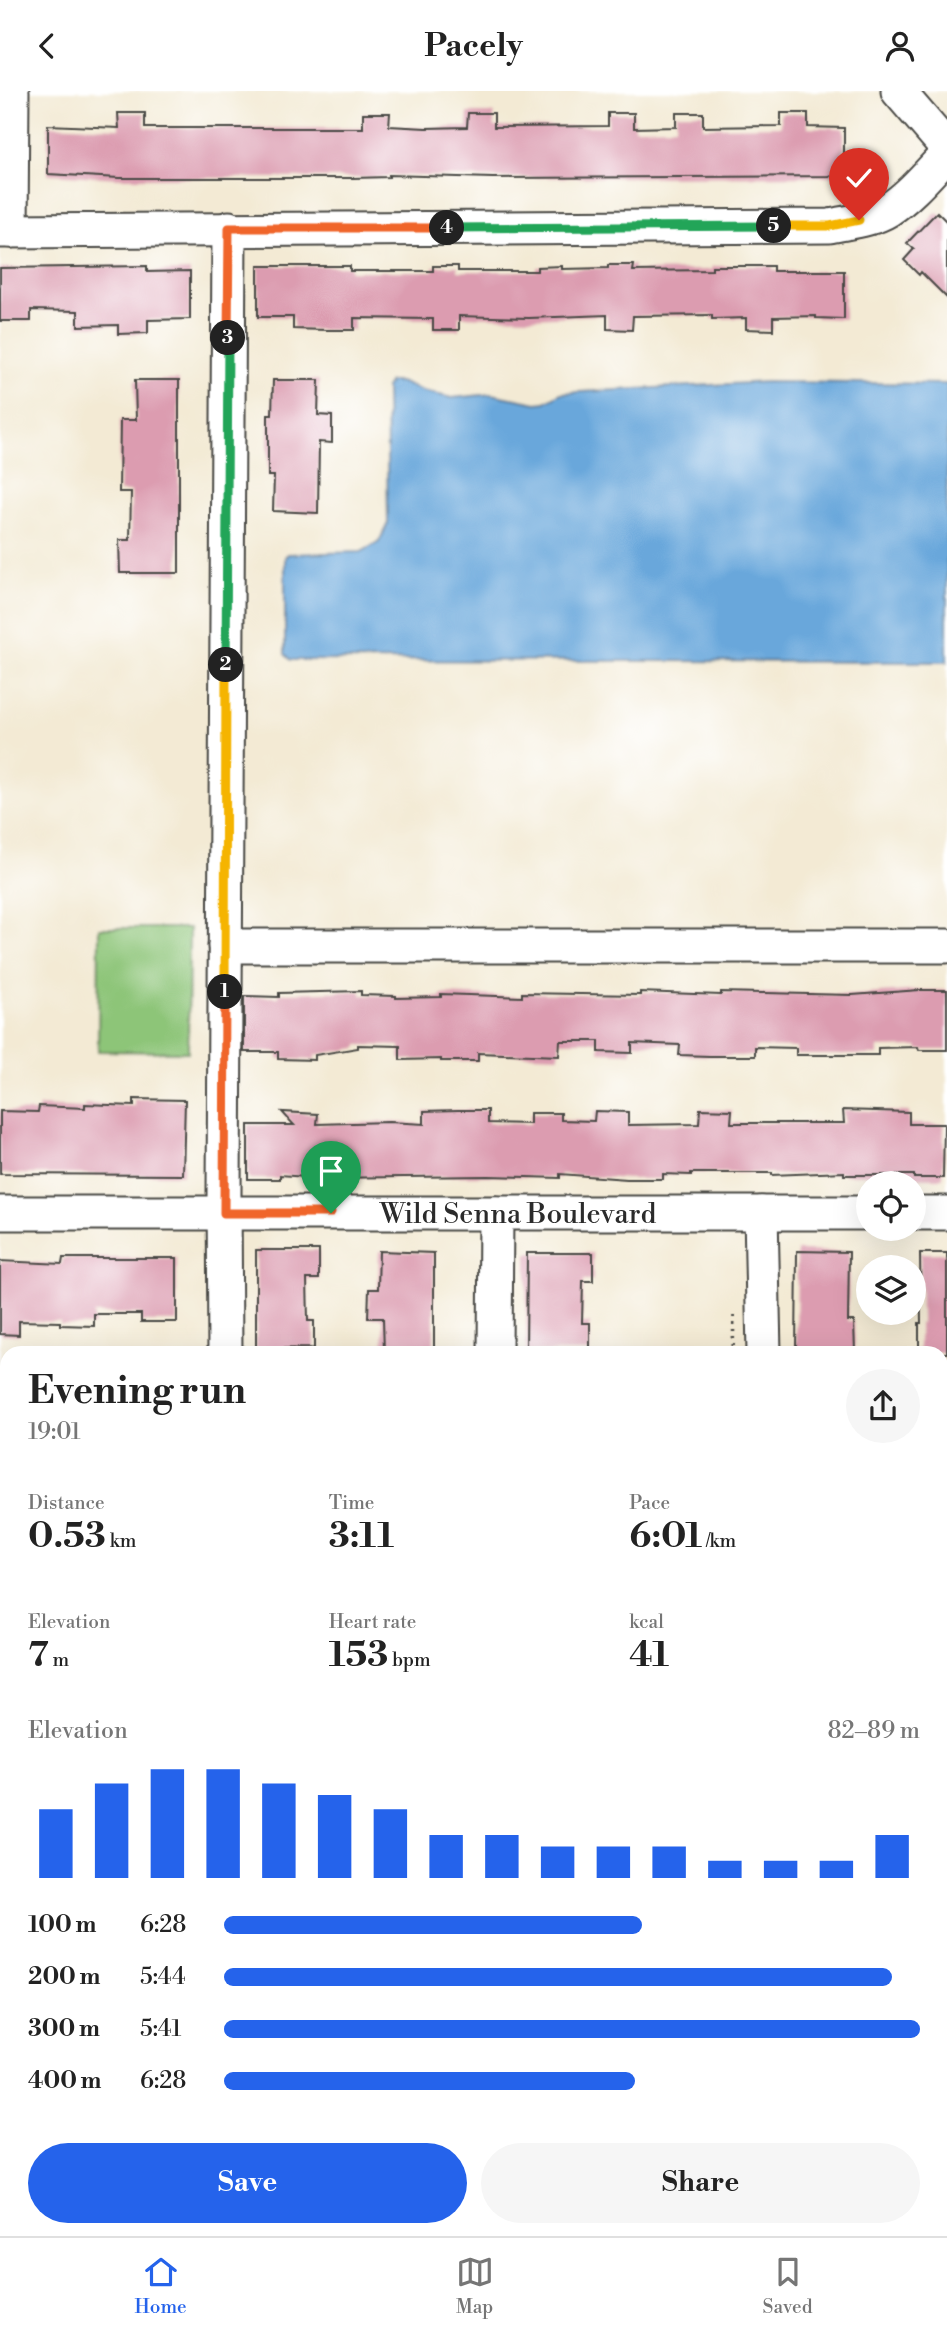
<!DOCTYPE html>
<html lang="en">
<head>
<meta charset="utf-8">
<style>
	body { margin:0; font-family:"Libre Bodoni",serif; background:#f6f6f6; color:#222; height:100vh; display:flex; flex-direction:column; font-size:26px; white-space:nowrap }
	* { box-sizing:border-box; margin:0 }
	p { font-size:23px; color:#767676 }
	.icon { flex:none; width:38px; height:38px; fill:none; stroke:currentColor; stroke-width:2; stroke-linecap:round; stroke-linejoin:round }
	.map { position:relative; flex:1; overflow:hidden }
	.side { position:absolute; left:0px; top:1255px; width:948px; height:891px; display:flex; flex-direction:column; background:#fff; border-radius:21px 21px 0 0; box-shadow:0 7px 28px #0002 }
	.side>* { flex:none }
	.tools { position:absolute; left:856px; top:1080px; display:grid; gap:14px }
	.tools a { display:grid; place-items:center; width:70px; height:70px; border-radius:50%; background:#fff; box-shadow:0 7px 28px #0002; font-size:35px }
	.pin { position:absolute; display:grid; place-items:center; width:60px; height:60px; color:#fff; margin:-72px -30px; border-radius:50% 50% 50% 0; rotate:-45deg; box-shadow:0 0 7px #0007 }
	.pin .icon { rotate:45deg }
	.km { position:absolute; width:35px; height:35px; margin:-18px; border-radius:50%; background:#222; color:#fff; font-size:19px; line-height:35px; text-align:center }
	.round { display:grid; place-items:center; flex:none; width:74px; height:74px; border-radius:37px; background:#f6f6f6 }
	.headline { display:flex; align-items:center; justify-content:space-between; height:119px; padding:0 28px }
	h1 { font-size:38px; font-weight:700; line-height:52px }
	.stats { display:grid; grid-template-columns:repeat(3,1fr); gap:10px; height:119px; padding:7px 28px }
	.stats div { display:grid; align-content:center }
	.stats b { font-size:35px; font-weight:700 }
	.stats small { font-size:19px; font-weight:400 }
	.stats p { font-size:19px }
	.chart { height:196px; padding:14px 28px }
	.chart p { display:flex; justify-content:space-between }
	.chart svg { width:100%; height:126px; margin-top:7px; stroke:#2563eb; stroke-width:6 }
	.primary-button { display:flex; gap:14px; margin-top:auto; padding:14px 28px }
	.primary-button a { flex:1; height:80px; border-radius:42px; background:#2563eb; color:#fff; font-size:28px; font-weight:700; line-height:80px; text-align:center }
	.primary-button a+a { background:#f6f6f6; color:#222 }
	ul { padding:0 28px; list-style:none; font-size:23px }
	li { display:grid; grid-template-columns:112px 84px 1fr; align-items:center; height:52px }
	li i { height:18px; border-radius:9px; background:#2563eb }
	header { display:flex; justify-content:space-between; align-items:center; height:91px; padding:0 28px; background:#fff; font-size:32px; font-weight:700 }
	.dock { display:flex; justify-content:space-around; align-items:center; height:98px; border-top:2px solid #e0e0e0; background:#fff; font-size:19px; color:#767676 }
	.dock a { display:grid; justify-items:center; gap:4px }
	.dock .current { color:#2563eb }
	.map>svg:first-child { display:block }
	.green { fill:#8dc578; stroke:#5c7852; stroke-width:2 }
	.water { fill:#69a7db; stroke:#4a6983; stroke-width:2 }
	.building { fill:#dc9cb0 }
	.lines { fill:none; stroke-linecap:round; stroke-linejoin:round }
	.minor-casing { stroke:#494844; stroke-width:37 }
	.path { stroke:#494844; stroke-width:3.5; stroke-dasharray:2 5; stroke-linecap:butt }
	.minor { stroke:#fff; stroke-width:33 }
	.split-1-casing { stroke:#fff; stroke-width:14 }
	.split-2-casing { stroke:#fff; stroke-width:14 }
	.split-3-casing { stroke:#fff; stroke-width:14 }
	.split-4-casing { stroke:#fff; stroke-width:14 }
	.split-5-casing { stroke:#fff; stroke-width:14 }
	.split-6-casing { stroke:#fff; stroke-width:14 }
	.split-1 { stroke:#f0652b; stroke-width:9 }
	.split-2 { stroke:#f5b400; stroke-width:9 }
	.split-3 { stroke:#22a559; stroke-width:9 }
	.split-4 { stroke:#f0652b; stroke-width:9 }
	.split-5 { stroke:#22a559; stroke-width:9 }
	.split-6 { stroke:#f5b400; stroke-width:9 }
	.labels { text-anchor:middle; stroke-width:7; stroke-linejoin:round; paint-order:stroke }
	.street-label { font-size:28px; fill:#2b2b2b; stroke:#fff }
</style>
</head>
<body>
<header><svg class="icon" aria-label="back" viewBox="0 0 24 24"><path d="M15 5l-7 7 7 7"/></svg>Pacely<svg class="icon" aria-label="person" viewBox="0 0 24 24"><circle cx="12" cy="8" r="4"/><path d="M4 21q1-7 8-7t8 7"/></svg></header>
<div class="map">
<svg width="947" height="2145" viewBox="0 0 947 2145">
	<rect width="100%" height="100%" fill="#fff"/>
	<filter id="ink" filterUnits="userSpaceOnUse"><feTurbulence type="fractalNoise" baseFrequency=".0143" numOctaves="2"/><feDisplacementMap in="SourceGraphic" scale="14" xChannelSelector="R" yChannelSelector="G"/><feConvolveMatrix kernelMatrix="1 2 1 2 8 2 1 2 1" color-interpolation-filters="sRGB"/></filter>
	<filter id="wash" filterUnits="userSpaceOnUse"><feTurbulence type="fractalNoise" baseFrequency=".00686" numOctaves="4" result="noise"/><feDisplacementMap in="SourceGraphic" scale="28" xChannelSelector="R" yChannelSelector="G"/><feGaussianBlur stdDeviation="1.57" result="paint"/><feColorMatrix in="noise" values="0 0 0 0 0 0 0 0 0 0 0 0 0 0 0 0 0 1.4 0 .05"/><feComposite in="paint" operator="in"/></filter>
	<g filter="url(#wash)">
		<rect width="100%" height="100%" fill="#f3ead4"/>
		<!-- green -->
		<path class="green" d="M99,837h90l-1,124 -90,-1z
			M0,1607h7v144h-7z
			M942,1615h5v147h-5z
			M0,1777h7v132h-7z
			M942,1787h5v126h-5z"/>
		<!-- water -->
		<path class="water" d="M390,291h10l22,9 30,7 40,-4 45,9 8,-1 16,-9 206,-11 180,2v278l-656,-2 -6,-6v-97l3,-3 73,-2 18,-10 9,-19 -2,-135z"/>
		<g id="blocks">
			<!-- building -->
			<path class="building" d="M118,22h27v15h218v-15h27l-1,13 37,2 41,-1 1,-14h26v14l114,-1v-13h26v15l42,-1v-14h27v14l78,-1v-13h27v14l36,1v48l-351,2 -104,-3v2l-36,1h-234l-71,-4v-49l71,3z
				M937,121l10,10v76l-26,-26 -2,3 -15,-15 10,-11 -7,-6z
				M608,174h26l-1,6 79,-1v-4h61v5h71v48l-28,-1v-2l-43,1v13l-27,-1v-11l-34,1v-4l-79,1 -1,14 -25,-1v-14l-78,3 -70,-2v14h-26v-11l-79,-1v12h-27l-34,-1v-12h-35v-51h92v5h83v-5h25v5h79v-4l25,-1v3l46,-1z
				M147,175v6l43,-1v48l-42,1v13l-30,1v-9l-40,1v-15l-47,-1v11h-31v-53z
				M135,289h44v193h-59l-1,-33h11l1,-48h-12l1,-72h16z
				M273,289h46l-1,35 14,1v27l-13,-1 -1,71 -45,-2 1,-35h-6v-61h4z
				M920,899h27v60h-28l-1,-3 -40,1v7h-82v-7l-41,-1v9h-45l-31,-1 1,-10 -48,-2v10l-33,-1v-11h-39l-1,15 -81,-3v8h-37v-2l-41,1v-14l-42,-1v3l-43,7v5l-37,-1v-7h-34v-56l35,1v-4l82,-2v4l35,1v2l45,-1v-3l81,3v-4l118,2v-3l81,3v-3l131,3z
				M134,1008l51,1 -2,75 -183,-1v-63l38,1 1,-6 46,2v-4l49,2z
				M700,1018l32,1 -1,13h113l-1,-13 66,2v12h35l-1,54h-29v-3h-70v-3l-72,3v-2h-81v2l-28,-1v5h-36l-67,-5v4l-72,-2 -168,2 -40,-3v4h-32v-54h46l-12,-13 36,2 -1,10 72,-2 35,2v-13l34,-1h30v13l42,1v-11h31v7l33,1 1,-10 33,1v13l71,-1z
				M256,1159h63v29h-12l1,42h6v27l-58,1z
				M379,1160l55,2v100h-50l-1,-35h-15l1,-29h9z
				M797,1160l52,1 -1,69h6l1,32h-59z
				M527,1162h66v28h-10l-1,42h8v29h-64z
				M920,1162h27v100h-28v-30h2z
				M63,1167h114v64h-36v-8h-47v12l-34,-1v-3l-41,-1v14l-19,-1v-73l62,3z"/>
		</g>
	</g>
	<g filter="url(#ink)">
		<use href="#blocks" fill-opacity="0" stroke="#494844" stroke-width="2"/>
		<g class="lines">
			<defs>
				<g id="minor">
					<path d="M898,0l49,57"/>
					<path d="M0,140l830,-5c18,-4 42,-6 58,-16 22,-14 41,-37 59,-56"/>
					<path d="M11,140l1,-140"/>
					<path d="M225,855h722"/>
					<path id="s1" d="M0,1122h868"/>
					<path d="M761,1122l3,140"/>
					<path d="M914,1122h33"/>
					<path d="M225,1262l-1,-159 5,-966"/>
					<path d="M495,1262l1,-140"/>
					<path d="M0,1428h7"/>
					<path d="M942,1428h5"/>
					<path d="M0,1764h7"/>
					<path d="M942,1775h5"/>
					<path d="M0,1922h7"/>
					<path d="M942,1926h5"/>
					<path d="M94,2138v7"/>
				</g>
			</defs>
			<!-- minor casing -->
			<use href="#minor" class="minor-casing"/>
			<!-- path -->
			<path class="path" d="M733,1262l1,-41"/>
			<!-- minor -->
			<use href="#minor" class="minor"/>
		</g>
	</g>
	<g class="lines" filter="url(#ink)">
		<defs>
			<path id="split-1" d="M225,901l-1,221h107"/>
			<path id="split-2" d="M225,901l1,-327"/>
			<path id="split-3" d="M226,574l2,-327"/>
			<path id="split-4" d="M228,247l1,-110h218"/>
			<path id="split-5" d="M447,137l327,-2"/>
			<path id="split-6" d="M774,135h56l29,-6"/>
		</defs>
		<!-- split-1 casing -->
		<use href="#split-1" class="split-1-casing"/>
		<!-- split-2 casing -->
		<use href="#split-2" class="split-2-casing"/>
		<!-- split-3 casing -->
		<use href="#split-3" class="split-3-casing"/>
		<!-- split-4 casing -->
		<use href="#split-4" class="split-4-casing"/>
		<!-- split-5 casing -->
		<use href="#split-5" class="split-5-casing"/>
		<!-- split-6 casing -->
		<use href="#split-6" class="split-6-casing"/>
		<!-- split-1 -->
		<use href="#split-1" class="split-1"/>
		<!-- split-2 -->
		<use href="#split-2" class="split-2"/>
		<!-- split-3 -->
		<use href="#split-3" class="split-3"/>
		<!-- split-4 -->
		<use href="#split-4" class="split-4"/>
		<!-- split-5 -->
		<use href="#split-5" class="split-5"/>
		<!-- split-6 -->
		<use href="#split-6" class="split-6"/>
	</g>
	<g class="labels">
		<!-- street labels -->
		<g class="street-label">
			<text dy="10" stroke="none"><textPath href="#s1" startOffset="518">Wild Senna Boulevard</textPath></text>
		</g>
	</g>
</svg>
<div class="tools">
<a><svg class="icon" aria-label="locate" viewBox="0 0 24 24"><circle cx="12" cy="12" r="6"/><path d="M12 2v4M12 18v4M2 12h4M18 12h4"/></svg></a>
<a><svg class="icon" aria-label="layers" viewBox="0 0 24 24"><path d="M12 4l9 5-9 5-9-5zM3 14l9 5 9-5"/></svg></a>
</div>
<div class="pin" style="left:331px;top:1122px;background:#1e9e55"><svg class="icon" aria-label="arrive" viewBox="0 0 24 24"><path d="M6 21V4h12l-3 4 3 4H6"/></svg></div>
<div class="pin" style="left:859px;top:129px;background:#d93025"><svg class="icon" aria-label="check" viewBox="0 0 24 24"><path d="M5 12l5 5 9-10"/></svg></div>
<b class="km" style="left:225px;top:901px">1</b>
<b class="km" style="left:226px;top:574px">2</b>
<b class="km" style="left:228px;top:247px">3</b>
<b class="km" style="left:447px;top:137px">4</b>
<b class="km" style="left:774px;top:135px">5</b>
<section class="side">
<div class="headline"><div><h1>Evening run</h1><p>19:01</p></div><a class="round"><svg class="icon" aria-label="share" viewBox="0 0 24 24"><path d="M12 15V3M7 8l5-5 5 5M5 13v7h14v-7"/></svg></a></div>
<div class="stats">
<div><p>Distance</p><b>0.53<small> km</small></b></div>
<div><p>Time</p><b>3:11</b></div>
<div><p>Pace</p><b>6:01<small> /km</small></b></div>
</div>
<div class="stats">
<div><p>Elevation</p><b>7<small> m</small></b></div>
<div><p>Heart rate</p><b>153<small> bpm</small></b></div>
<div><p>kcal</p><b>41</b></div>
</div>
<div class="chart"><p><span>Elevation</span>82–89 m</p>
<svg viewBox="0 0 160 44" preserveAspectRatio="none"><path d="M5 44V20M15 44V11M25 44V6M35 44V6M45 44V11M55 44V15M65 44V20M75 44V29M85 44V29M95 44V33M105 44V33M115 44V33M125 44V38M135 44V38M145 44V38M155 44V29"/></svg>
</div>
<ul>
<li><b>100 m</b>6:28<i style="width:60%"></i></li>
<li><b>200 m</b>5:44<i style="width:96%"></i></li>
<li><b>300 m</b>5:41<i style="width:100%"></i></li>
<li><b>400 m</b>6:28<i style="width:59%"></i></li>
</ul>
<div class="primary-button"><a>Save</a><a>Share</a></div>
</section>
</div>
<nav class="dock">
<a class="current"><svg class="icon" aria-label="home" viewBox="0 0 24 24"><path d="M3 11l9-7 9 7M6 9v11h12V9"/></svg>Home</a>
<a><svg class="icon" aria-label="map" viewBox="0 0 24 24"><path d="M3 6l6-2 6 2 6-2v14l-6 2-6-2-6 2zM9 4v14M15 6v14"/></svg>Map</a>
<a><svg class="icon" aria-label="saved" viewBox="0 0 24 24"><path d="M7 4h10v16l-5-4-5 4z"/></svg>Saved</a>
</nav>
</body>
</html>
